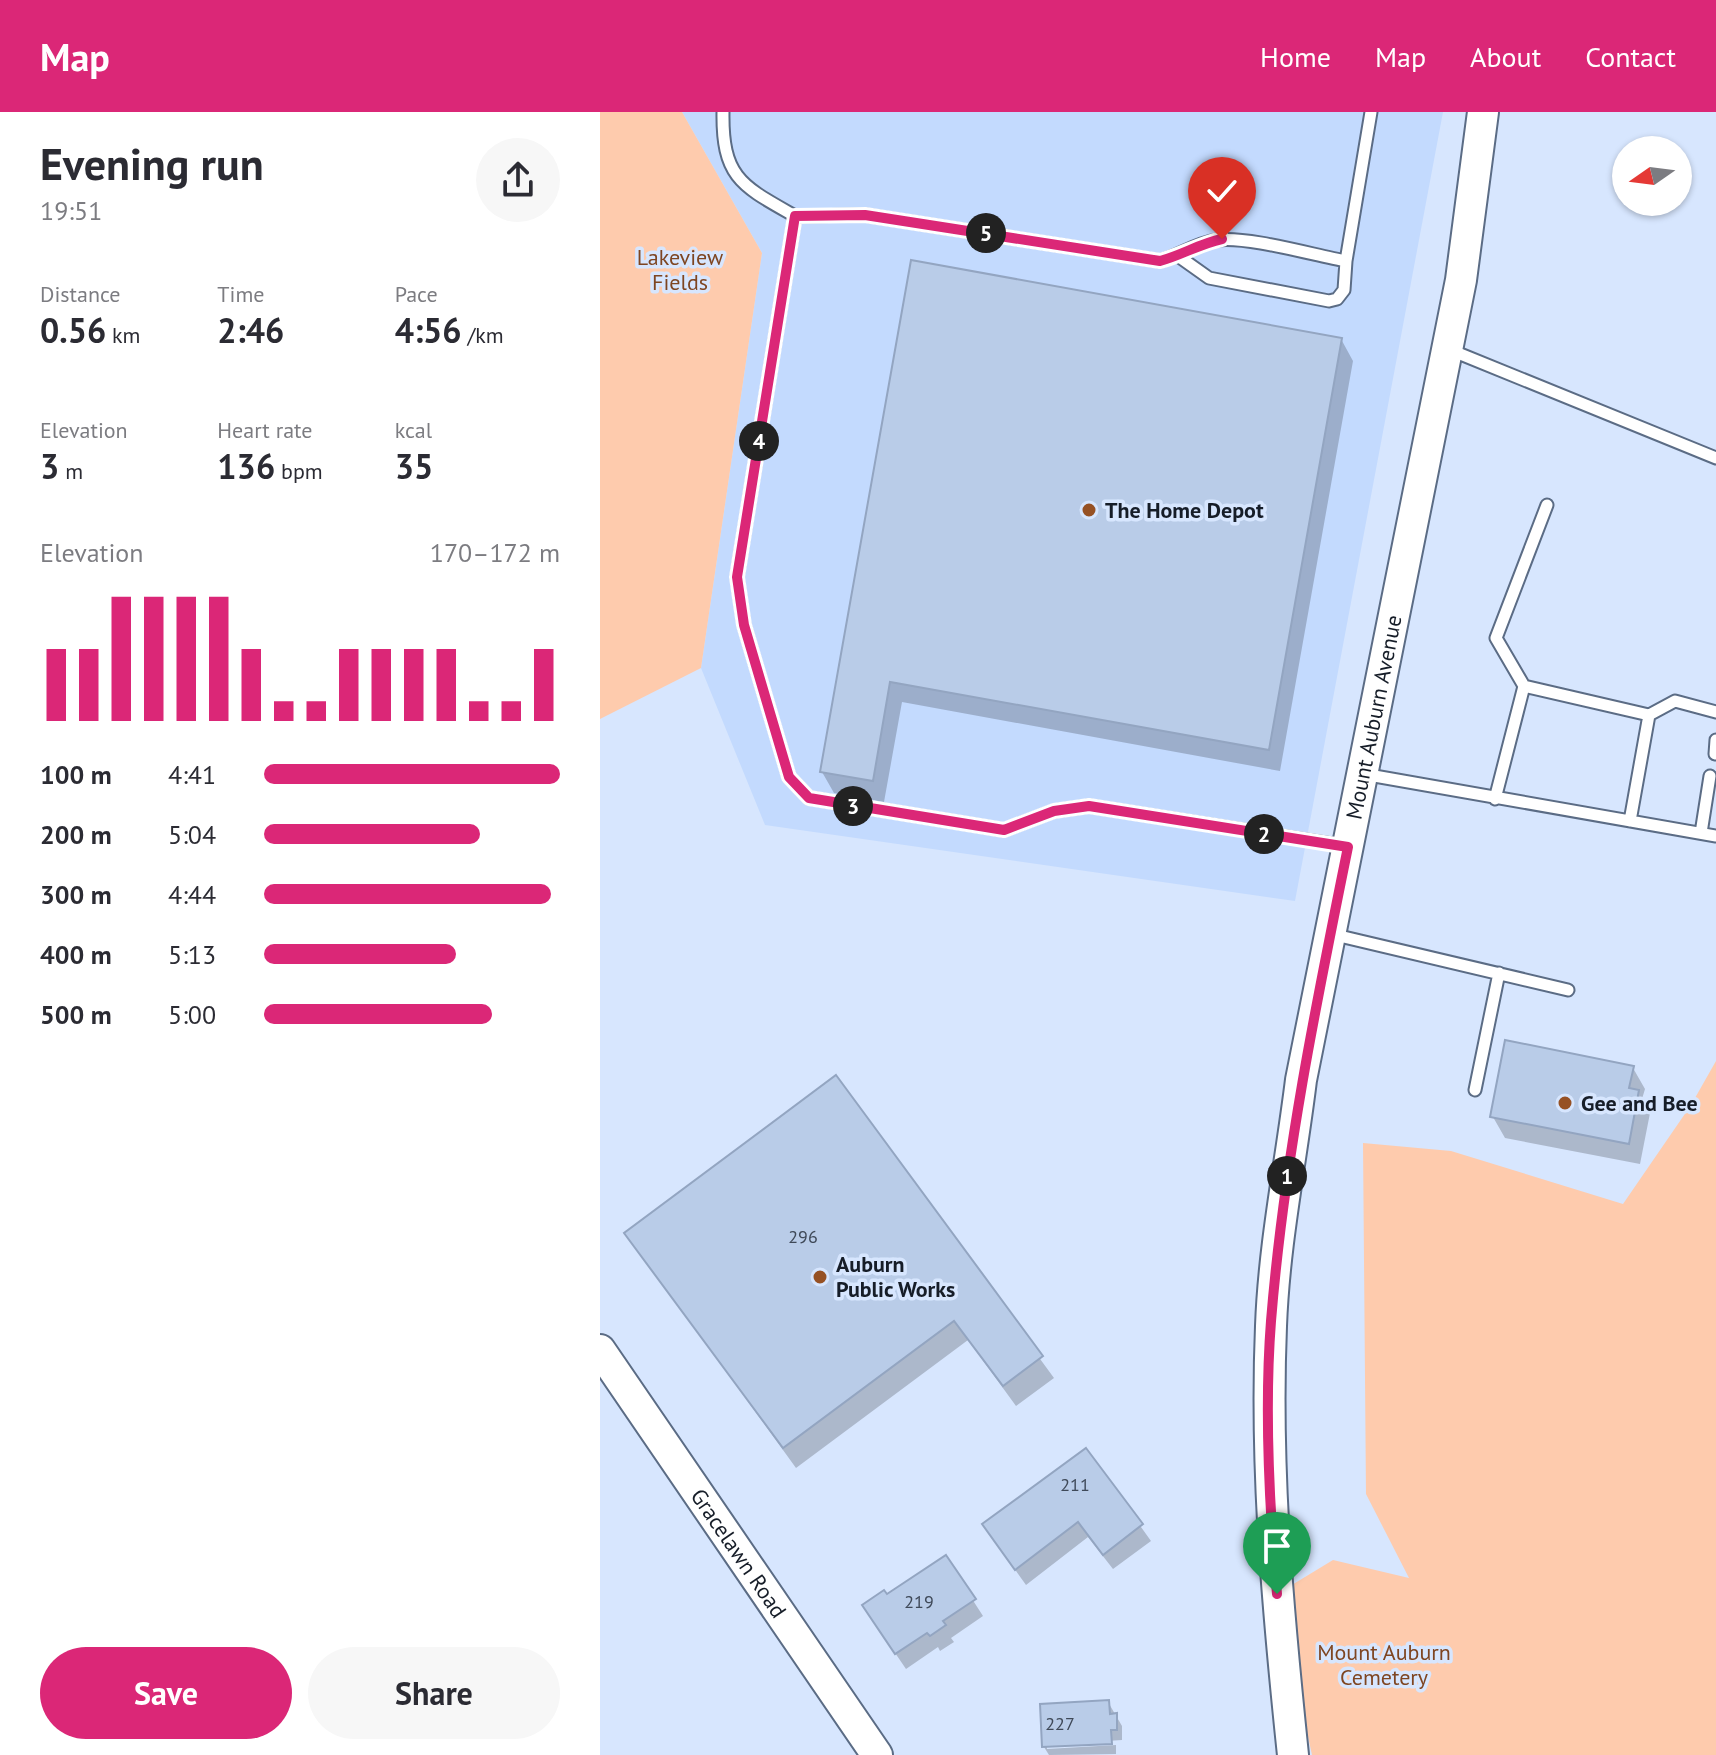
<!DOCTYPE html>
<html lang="en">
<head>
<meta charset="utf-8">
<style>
	body { margin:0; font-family:"PT Sans",sans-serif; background:#f7f7f7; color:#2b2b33; height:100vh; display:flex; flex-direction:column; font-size:30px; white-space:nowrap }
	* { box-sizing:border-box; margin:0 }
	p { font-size:26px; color:#7c7c81 }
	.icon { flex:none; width:44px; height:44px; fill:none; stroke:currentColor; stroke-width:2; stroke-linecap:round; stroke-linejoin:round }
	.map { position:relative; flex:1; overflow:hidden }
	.side { display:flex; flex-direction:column; background:#fff; width:600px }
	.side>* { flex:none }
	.needle { width:52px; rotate:256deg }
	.controls { position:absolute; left:1012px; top:24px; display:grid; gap:16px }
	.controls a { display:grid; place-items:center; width:80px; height:80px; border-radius:50%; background:#fff; box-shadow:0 2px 6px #0004; font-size:40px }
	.pin { position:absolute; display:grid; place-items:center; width:68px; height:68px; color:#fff; margin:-82px -34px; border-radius:50% 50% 50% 0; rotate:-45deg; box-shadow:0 0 8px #0007 }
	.pin .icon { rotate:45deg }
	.km { position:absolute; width:40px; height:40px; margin:-20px; border-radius:50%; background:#222; color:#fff; font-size:22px; line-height:40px; text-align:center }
	.round { display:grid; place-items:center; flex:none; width:84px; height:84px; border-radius:42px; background:#f7f7f7 }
	.overview { display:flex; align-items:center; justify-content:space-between; height:136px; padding:0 40px }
	h1 { font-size:44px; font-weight:800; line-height:60px }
	.figures { display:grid; grid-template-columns:repeat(3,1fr); gap:12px; height:136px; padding:8px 40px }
	.figures div { display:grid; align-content:center }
	.figures b { font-size:34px; font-weight:800 }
	.figures small { font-size:22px; font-weight:400 }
	.figures p { font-size:22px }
	.chart { height:224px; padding:16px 40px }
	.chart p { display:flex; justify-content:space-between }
	.chart svg { width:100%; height:144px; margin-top:8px; stroke:#db2777; stroke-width:6 }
	.action { display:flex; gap:16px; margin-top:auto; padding:16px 40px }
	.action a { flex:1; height:92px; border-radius:48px; background:#db2777; color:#fff; font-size:32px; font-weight:800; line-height:92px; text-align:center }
	.action a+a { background:#f7f7f7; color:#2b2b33 }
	ul { padding:0 40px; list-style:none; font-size:26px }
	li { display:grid; grid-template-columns:128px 96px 1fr; align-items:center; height:60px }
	li i { height:20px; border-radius:10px; background:#db2777 }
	header { display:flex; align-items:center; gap:48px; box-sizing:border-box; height:112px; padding:0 40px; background:#db2777; color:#fff }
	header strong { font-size:38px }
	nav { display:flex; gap:44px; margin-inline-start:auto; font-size:28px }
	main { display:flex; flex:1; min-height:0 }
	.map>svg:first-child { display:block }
	.built { fill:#c3dafe }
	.green { fill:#fecbad }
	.shadow { fill:#0003 }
	.building { fill:#b9cce8; stroke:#93a5c1; stroke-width:2 }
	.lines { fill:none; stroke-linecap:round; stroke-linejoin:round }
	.lane-casing { stroke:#5b6c85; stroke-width:15 }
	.secondary-casing { stroke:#5b6c85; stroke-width:34 }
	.lane { stroke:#fff; stroke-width:11 }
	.secondary { stroke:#fff; stroke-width:30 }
	.route-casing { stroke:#fff; stroke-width:16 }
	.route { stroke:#db2777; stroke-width:10 }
	.poi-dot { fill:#965124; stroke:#d7e6fe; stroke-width:3 }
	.labels { text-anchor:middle; stroke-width:7; stroke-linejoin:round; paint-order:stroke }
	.number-label { font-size:18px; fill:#3f4958 }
	.park-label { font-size:22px; fill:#7e4521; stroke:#d7e6fe }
	.poi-label { font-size:22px; font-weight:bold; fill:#161d28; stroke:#d7e6fe; text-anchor:start }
	.street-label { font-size:22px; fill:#161d28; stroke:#d7e6fe }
</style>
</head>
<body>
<header>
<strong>Map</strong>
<nav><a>Home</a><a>Map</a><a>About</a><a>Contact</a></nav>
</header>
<main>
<section class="side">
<div class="overview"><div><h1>Evening run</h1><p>19:51</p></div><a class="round"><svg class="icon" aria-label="share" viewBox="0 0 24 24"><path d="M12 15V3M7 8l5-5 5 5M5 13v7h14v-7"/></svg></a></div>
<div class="figures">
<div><p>Distance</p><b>0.56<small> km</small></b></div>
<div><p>Time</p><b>2:46</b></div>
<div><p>Pace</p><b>4:56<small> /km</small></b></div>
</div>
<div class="figures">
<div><p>Elevation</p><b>3<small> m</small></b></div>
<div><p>Heart rate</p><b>136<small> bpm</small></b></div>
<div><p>kcal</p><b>35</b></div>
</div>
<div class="chart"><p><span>Elevation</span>170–172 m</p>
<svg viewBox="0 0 160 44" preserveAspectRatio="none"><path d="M5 44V22M15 44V22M25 44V6M35 44V6M45 44V6M55 44V6M65 44V22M75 44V38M85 44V38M95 44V22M105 44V22M115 44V22M125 44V22M135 44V38M145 44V38M155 44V22"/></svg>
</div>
<ul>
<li><b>100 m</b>4:41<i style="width:100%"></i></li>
<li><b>200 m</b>5:04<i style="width:73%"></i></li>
<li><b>300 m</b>4:44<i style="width:97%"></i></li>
<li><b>400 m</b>5:13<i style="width:65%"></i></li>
<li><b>500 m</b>5:00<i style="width:77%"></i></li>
</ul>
<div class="action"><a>Save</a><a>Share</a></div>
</section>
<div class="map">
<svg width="1116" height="1643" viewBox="0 0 1116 1643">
	<rect width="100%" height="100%" fill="#d7e6fe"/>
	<!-- built -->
	<path class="built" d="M82,0h761l-148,789 -530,-76 -64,-157 61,-415z"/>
	<!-- green -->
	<path class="green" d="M0,0h82l80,141 -61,415 -101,51z
		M1116,949v694h-404l-35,-161 56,-34 76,18 -43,-84 -3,-351 88,8 172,53 68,-99z"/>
	<!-- shadow -->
	<path class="shadow" d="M312,150l429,77 12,22 -73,410 -378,-69 -18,100 -50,-9 -12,-21z
		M1033,956l12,21 -3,10 8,14 -10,51 -135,-26 -12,-21z
		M235,966l219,300 -38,28 -48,-66 -172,128 -170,-235z
		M486,1338l65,91 -38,28 -25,-32 -62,48 -32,-45z
		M345,1445l38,59 -32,22 3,4 -14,9 -2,-4 -32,22 -32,-47 13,-25z
		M508,1590l14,24v14l-75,5v4l69,-4v9l-67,1 -5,-8 -2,-41z"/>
	<!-- building -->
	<path class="building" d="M311,148l431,78 -73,412 -379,-68 -17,99 -53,-9z
		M905,928l129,26 -5,22 10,2 -10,54 -139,-27z
		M236,963l207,281 -40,30 -49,-65 -171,127 -159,-215z
		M486,1336l57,76 -40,31 -25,-33 -63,48 -33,-46z
		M346,1443l30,44 -33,22 3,4 -16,11 -3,-3 -32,21 -33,-49 22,-15 3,4z
		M509,1588l1,14 7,-1v17h-6l1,14 -70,3 -2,-43z"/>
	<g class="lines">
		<defs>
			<path id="lane" d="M123,0c-1,66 19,74 72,104l-58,361 7,48 45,152 20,21 195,32 50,-19 35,-5 256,40
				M195,104l70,-1 295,46c20,-6 36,-18 57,-21 31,-4 96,15 129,21l25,-149
				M578,144l31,22 120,23 8,-2 7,-9 2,-29
				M848,237l268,109
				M924,574l-28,-48 51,-133
				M1049,603l26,-14 41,11
				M1115,642l1,-14
				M763,662l353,62
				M895,687l29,-113 125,29 -19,106
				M1101,721l9,-57
				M731,822l237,56
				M875,978l24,-117"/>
			<g id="secondary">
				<path id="s1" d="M0,1238l277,405"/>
				<path id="s2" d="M693,1643c-15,-143 -28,-285 -22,-429 3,-83 20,-164 30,-246l160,-800 22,-168"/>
			</g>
		</defs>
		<!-- lane casing -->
		<use href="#lane" class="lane-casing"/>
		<!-- secondary casing -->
		<use href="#secondary" class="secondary-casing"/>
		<!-- lane -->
		<use href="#lane" class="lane"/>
		<!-- secondary -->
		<use href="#secondary" class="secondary"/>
	</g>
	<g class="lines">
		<defs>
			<path id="route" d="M622,127c-23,5 -40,16 -62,22l-295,-46 -70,1 -58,361 7,48 45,152 20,21 195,32 50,-19 35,-5 259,41c-32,157 -64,314 -77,474 -7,90 -2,183 6,273"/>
		</defs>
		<!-- route casing -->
		<use href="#route" class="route-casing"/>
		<!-- route -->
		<use href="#route" class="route"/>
	</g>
	<!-- markers -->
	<g class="poi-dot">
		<circle cx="489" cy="398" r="8"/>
		<circle cx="965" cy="991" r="8"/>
		<circle cx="220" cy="1165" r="8"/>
	</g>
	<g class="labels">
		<!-- number labels -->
		<g class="number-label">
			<text x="203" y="1131">296</text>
			<text x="475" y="1379">211</text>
			<text x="319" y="1496">219</text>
			<text x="460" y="1618">227</text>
		</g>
		<!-- park labels -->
		<g class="park-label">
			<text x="80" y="153">Lakeview<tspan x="80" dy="25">Fields</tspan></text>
			<text x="784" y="1548">Mount Auburn<tspan x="784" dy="25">Cemetery</tspan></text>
		</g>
		<!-- poi labels -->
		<g class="poi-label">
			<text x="505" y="406">The Home Depot</text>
			<text x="981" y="999">Gee and Bee</text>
			<text x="236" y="1160">Auburn<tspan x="236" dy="25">Public Works</tspan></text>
		</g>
		<!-- street labels -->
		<g class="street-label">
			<text dy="8" stroke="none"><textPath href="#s2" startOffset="1048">Mount Auburn Avenue</textPath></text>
			<text dy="8" stroke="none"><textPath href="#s1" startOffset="246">Gracelawn Road</textPath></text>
		</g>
	</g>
</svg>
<div class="controls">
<a><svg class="needle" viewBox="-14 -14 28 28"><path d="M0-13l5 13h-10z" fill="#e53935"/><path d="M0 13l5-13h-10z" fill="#7c7c81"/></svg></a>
</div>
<div class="pin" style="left:677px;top:1482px;background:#1e9e55"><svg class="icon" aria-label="arrive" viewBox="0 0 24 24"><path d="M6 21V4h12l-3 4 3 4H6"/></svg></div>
<div class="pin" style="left:622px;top:127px;background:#d93025"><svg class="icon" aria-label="check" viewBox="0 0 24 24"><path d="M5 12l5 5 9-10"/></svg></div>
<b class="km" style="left:687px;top:1064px">1</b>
<b class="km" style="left:664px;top:722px">2</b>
<b class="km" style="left:253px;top:694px">3</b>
<b class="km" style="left:159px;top:329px">4</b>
<b class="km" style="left:386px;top:121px">5</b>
</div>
</main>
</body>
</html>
